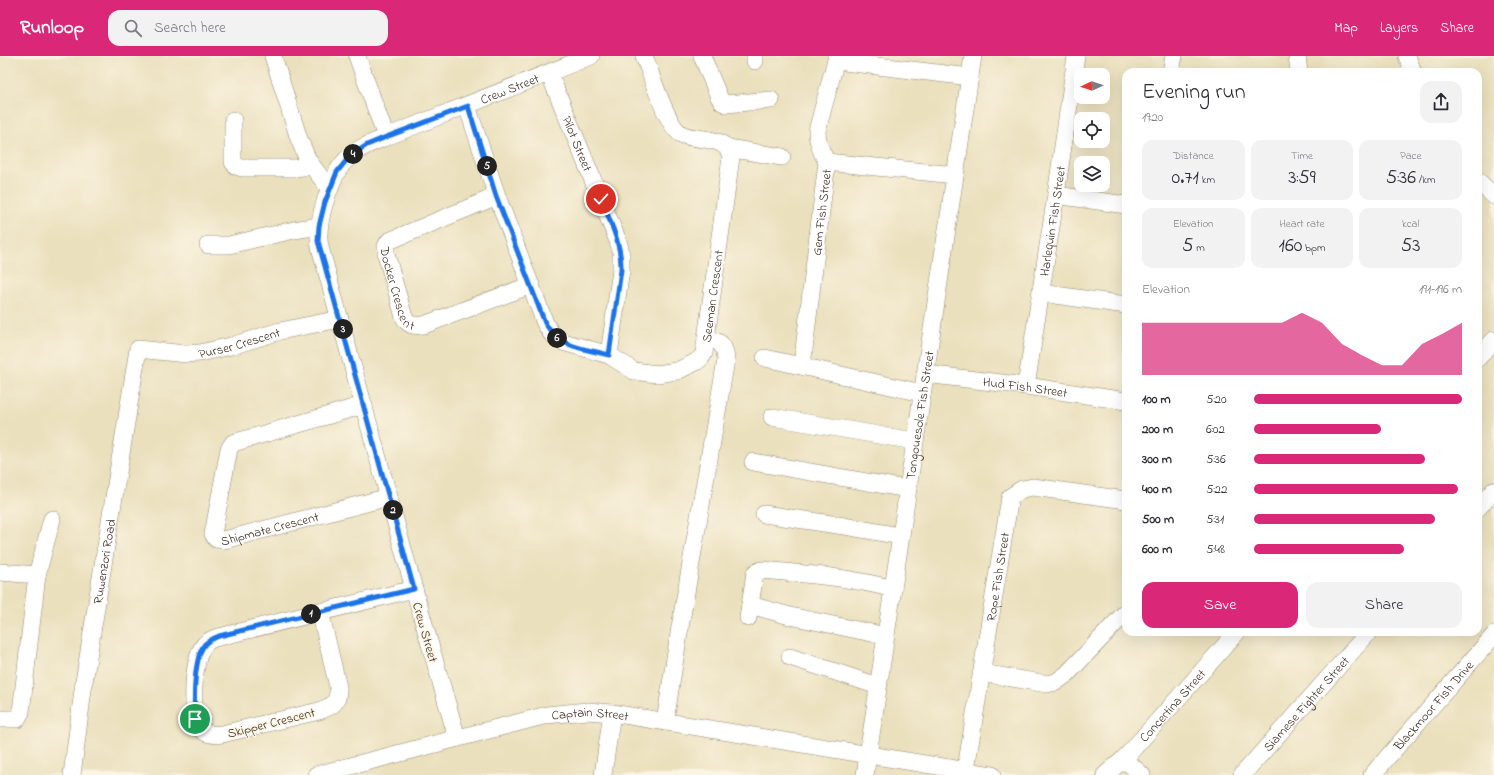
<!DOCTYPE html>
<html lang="en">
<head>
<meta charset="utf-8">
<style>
	body { margin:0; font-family:"Indie Flower",sans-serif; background:#f2f2f3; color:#2b2b33; height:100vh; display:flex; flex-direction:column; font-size:15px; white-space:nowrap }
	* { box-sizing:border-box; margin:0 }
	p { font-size:13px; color:#7c7c81 }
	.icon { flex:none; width:22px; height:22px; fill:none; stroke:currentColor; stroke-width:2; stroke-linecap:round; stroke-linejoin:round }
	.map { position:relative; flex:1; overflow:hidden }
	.side { position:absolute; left:1122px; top:12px; width:360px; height:568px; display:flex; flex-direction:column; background:#fff; border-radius:12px; box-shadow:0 4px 16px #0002 }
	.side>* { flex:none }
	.needle { width:26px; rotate:266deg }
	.controls { position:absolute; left:1074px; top:12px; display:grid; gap:8px }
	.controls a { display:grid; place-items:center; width:36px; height:36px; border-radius:8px; background:#fff; box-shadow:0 4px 16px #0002; font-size:20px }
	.pin { position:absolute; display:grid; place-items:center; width:34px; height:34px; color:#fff; margin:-17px; border:2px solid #fff; border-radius:50%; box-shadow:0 1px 4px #0007 }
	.km { position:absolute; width:20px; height:20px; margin:-10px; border-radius:50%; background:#222; color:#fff; font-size:11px; line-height:20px; text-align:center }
	.round { display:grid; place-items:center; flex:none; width:42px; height:42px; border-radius:12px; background:#f2f2f3 }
	.headline { display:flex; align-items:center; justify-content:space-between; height:68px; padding:0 20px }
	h1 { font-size:22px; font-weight:600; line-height:30px }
	.stats { display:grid; grid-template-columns:repeat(3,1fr); gap:6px; height:68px; padding:4px 20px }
	.stats div { display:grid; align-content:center; border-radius:10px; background:#f2f2f3; text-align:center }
	.stats b { font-size:20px; font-weight:600 }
	.stats small { font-size:11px; font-weight:400 }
	.stats p { font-size:11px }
	.chart { height:112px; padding:8px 20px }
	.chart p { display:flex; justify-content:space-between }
	.chart svg { width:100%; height:72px; margin-top:4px; fill:#db2777; opacity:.7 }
	.action { display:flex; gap:8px; margin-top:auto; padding:8px 20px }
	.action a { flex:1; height:46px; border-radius:12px; background:#db2777; color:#fff; font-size:16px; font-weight:600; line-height:46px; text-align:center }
	.action a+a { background:#f2f2f3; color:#2b2b33 }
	ul { padding:0 20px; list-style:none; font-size:13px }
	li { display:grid; grid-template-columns:64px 48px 1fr; align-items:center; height:30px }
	li i { height:10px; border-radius:5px; background:#db2777 }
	header { display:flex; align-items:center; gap:24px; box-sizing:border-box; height:56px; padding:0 20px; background:#db2777; color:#fff }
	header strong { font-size:19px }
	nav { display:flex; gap:22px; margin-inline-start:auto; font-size:14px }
	.search { width:280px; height:36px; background:#f2f2f3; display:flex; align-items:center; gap:10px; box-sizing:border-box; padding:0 14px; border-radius:12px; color:#7c7c81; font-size:15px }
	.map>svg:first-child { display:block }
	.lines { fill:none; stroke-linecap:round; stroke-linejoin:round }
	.minor-casing { stroke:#92856e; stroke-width:18 }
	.minor { stroke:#fff; stroke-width:17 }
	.route-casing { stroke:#fff; stroke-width:8 }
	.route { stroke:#1a73e8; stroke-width:5 }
	.labels { text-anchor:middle; stroke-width:3; stroke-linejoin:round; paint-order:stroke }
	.street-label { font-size:13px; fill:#3b2a1e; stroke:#fcf5e5 }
</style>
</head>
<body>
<header>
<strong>Runloop</strong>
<div class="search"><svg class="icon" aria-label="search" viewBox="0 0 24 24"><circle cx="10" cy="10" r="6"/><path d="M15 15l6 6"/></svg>Search here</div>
<nav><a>Map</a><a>Layers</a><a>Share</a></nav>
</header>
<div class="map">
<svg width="1494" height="719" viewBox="0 0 1494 719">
	<rect width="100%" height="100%" fill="#fcf5e5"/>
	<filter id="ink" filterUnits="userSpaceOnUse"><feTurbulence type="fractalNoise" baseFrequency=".025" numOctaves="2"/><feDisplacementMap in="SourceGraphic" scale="8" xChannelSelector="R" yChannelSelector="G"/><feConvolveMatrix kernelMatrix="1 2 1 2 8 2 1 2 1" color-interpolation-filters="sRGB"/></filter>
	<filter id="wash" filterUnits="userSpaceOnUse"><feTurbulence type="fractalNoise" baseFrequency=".012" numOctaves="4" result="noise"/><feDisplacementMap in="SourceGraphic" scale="16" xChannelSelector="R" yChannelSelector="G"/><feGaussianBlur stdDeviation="0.9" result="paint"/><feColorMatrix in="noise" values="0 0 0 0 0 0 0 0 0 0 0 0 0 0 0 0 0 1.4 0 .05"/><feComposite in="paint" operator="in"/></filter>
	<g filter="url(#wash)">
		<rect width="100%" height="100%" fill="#eae0bd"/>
	</g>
	<g filter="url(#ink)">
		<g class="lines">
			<defs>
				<g id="minor">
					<path d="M273,0l26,83 8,19 5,8 18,23"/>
					<path d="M357,0l29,81"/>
					<path d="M702,0l17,41 3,5 4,2 45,-4"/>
					<path d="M755,0v5"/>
					<path d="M1297,0l2,16"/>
					<path d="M1407,0l6,16"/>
					<path d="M836,5l134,16"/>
					<path d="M1171,16l3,-16"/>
					<path id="s1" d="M549,17l69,168 3,11v18l-12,85"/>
					<path id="s2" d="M467,50l30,90 48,127 6,10 12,9 46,13 25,16 23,3 20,-3 19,-9 5,-4 3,-5 27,-196c-4,-23 -35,-15 -50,-23 -15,-9 -30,-61 -37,-78"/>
					<path d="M233,64v42l3,4 6,2h52l18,-2"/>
					<path d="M728,92l54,9"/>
					<path d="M827,106c-6,-10 -10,-20 -10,-31l20,-75"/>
					<path d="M1478,125l16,15"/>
					<path d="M1056,139l70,10"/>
					<path id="s3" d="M497,140l-108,45 -3,5v8l18,63c4,9 11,9 20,8l107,-40"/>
					<path d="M208,189h21l65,-15 25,-4"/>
					<path d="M1041,237l85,12"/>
					<path d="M765,302l157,35"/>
					<path d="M1478,302l16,-18"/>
					<path id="s4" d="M802,310l25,-204 128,13"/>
					<path id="s5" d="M925,318l101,12 100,15"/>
					<path id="s6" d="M1026,330l30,-191 20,-139"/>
					<path id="s7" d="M364,349l-131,38 -4,6 -16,85 3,5 8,1 165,-43"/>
					<path d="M772,361l142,24"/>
					<path d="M753,406l154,27"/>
					<path d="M1478,452l16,-18"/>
					<path d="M764,458l80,12 56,10"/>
					<path d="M0,516l37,3 -16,137 -4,7h-17"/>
					<path d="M37,519l15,-56"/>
					<path d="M750,549l40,11 96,20"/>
					<path d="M320,555l18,76c1,16 -5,19 -19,24l-97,23c-13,2 -23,-2 -27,-15 -2,-19 -3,-60 10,-75 4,-4 9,-6 14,-7l195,-48"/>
					<path d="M748,562l7,-45 6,-3c44,4 89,7 132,19"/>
					<path d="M790,601l88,29"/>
					<path d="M982,617l65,11 9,-2 11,-8 59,-62"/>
					<path d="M665,666l14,-89 47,-273c-1,-15 -5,-19 -20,-22"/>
					<path id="s8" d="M457,682l-43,-149 -94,-342c-5,-22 10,-71 26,-87 11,-12 26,-17 40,-23l205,-81"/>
					<path d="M1124,703l18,16"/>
					<path id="s9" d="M72,719l12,-93 54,-333 48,5 14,-1 31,-7 49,-15 60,-12"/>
					<path id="s10" d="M316,719l231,-60 40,-4 25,2 380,62"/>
					<path d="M603,719l9,-62"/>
					<path id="s11" d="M865,719l108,-719"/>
					<path id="s12" d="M965,719l45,-278 12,-8 11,-2 93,13"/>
					<path id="s13" d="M1105,719l19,-16 113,-127"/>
					<path id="s14" d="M1242,719l127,-143"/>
					<path id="s15" d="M1372,719l122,-140"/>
				</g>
			</defs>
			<!-- minor casing -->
			<use href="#minor" class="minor-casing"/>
			<!-- minor -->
			<use href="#minor" class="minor"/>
		</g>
	</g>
	<g class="lines" filter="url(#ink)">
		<defs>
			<path id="route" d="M195,663c-1,-18 -2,-61 10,-75 4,-4 9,-6 14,-8l195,-47 -96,-348 1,-15 6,-24 12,-30 13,-16 17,-11 19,-8 82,-31 28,90 49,127c15,25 38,25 64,32l12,-85c1,-26 -11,-48 -20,-71"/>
		</defs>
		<!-- route casing -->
		<use href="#route" class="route-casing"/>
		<!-- route -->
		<use href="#route" class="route"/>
	</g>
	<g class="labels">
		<!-- street labels -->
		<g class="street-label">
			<text dy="5" stroke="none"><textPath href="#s8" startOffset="782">Crew Street</textPath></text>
			<text dy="5" stroke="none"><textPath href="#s1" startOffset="76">Pilot Street</textPath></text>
			<text dy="5" stroke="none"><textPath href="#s4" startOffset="155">Gem Fish Street</textPath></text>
			<text dy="5" stroke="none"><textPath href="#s6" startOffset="167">Harlequin Fish Street</textPath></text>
			<text dy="5" stroke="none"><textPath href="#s3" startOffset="167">Docker Crescent</textPath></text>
			<text dy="5" stroke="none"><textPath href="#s2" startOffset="469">Seeman Crescent</textPath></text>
			<text dy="5" stroke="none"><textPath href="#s9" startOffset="534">Purser Crescent</textPath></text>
			<text dy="5" stroke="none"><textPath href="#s5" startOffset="101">Hud Fish Street</textPath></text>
			<text dy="5" stroke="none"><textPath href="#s11" startOffset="364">Tongouesole Fish Street</textPath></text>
			<text dy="5" stroke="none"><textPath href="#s7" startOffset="291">Shipmate Crescent</textPath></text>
			<text dy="5" stroke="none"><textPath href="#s9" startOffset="216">Ruwenzori Road</textPath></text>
			<text dy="5" stroke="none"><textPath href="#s12" startOffset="201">Rope Fish Street</textPath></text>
			<text transform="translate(426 576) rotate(74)" y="5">Crew Street</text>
			<text dy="5" stroke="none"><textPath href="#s13" startOffset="97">Concertina Street</textPath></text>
			<text dy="5" stroke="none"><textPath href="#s14" startOffset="96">Siamese Fighter Street</textPath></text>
			<text dy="5" stroke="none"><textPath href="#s15" startOffset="93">Blackmoor Fish Drive</textPath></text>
			<text dy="5" stroke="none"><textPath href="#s10" startOffset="282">Captain Street</textPath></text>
			<text transform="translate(271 666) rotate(-14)" y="5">Skipper Crescent</text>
		</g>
	</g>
</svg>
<div class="controls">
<a><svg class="needle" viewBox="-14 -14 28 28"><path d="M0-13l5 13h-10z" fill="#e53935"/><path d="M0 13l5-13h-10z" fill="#7c7c81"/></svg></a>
<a><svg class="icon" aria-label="locate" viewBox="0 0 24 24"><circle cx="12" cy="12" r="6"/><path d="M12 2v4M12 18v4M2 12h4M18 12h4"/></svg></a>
<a><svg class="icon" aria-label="layers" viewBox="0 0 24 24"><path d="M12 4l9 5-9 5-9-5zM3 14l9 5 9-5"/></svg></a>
</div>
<div class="pin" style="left:195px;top:663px;background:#1e9e55"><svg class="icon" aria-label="arrive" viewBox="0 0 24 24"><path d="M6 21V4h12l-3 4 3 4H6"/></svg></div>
<div class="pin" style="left:601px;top:143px;background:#d93025"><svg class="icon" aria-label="check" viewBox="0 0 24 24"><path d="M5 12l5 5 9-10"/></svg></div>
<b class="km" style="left:311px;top:558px">1</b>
<b class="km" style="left:393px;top:454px">2</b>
<b class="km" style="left:343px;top:273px">3</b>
<b class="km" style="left:353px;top:98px">4</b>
<b class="km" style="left:487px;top:110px">5</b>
<b class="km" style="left:557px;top:282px">6</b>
<section class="side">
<div class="headline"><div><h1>Evening run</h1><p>19:20</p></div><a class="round"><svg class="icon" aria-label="share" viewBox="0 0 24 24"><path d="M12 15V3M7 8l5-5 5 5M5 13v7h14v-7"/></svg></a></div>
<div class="stats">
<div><p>Distance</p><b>0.71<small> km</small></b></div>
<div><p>Time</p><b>3:59</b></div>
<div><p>Pace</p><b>5:36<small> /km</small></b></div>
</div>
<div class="stats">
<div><p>Elevation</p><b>5<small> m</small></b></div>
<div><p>Heart rate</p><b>160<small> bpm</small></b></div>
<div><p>kcal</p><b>53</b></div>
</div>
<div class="chart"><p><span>Elevation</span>191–196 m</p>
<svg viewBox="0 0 160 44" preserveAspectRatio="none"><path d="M0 44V12L10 12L20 12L30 12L40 12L50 12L60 12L70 12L80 6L90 12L100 25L110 32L120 38L130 38L140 25L150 19L160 12V44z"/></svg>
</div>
<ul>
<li><b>100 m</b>5:20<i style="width:100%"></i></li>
<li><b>200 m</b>6:02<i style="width:61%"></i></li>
<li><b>300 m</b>5:36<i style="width:82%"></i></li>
<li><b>400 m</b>5:22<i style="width:98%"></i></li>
<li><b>500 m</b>5:31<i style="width:87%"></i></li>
<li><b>600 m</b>5:48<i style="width:72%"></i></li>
</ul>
<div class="action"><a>Save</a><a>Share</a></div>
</section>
</div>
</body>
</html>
